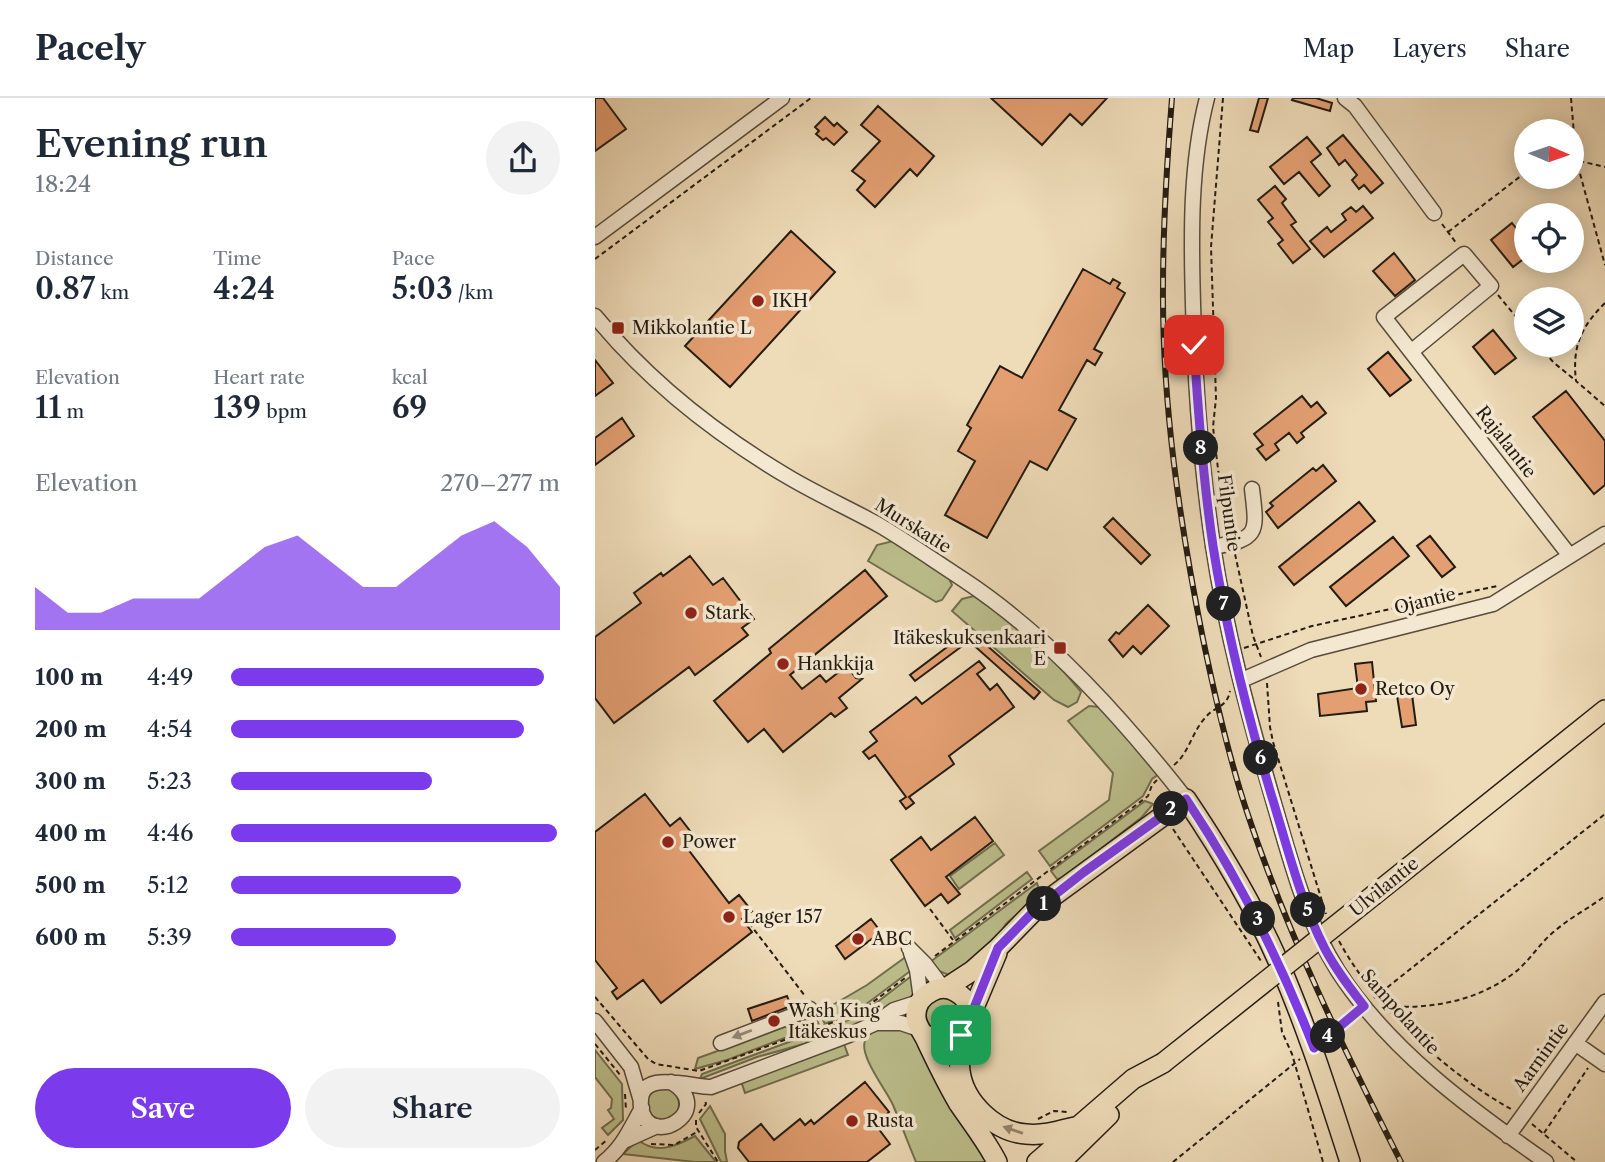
<!DOCTYPE html>
<html lang="en">
<head>
<meta charset="utf-8">
<style>
	body { margin:0; font-family:"Libre Caslon Text",serif; background:#f2f2f3; color:#1f2937; height:100vh; display:flex; flex-direction:column; font-size:26px; white-space:nowrap }
	* { box-sizing:border-box; margin:0 }
	p { font-size:23px; color:#747a83 }
	.icon { flex:none; width:38px; height:38px; fill:none; stroke:currentColor; stroke-width:2; stroke-linecap:round; stroke-linejoin:round }
	.map { position:relative; flex:1; overflow:hidden }
	.details { display:flex; flex-direction:column; background:#fff; width:595px }
	.details>* { flex:none }
	.needle { width:46px; rotate:92deg }
	.fabs { position:absolute; left:919px; top:21px; display:grid; gap:14px }
	.fabs a { display:grid; place-items:center; width:70px; height:70px; border-radius:50%; background:#fff; box-shadow:0 4px 18px #0003; font-size:35px }
	.pin { position:absolute; display:grid; place-items:center; width:60px; height:60px; color:#fff; margin:-30px; border-radius:14px; box-shadow:0 4px 10px #0006 }
	.km { position:absolute; width:35px; height:35px; margin:-18px; border-radius:50%; background:#222; color:#fff; font-size:19px; line-height:35px; text-align:center }
	.round { display:grid; place-items:center; flex:none; width:74px; height:74px; border-radius:37px; background:#f2f2f3 }
	.summary { display:flex; align-items:center; justify-content:space-between; height:119px; padding:0 35px }
	h1 { font-size:38px; font-weight:600; line-height:52px }
	.stats { display:grid; grid-template-columns:repeat(3,1fr); gap:10px; height:119px; padding:7px 35px }
	.stats div { display:grid; align-content:center }
	.stats b { font-size:30px; font-weight:600 }
	.stats small { font-size:19px; font-weight:400 }
	.stats p { font-size:19px }
	.chart { height:196px; padding:14px 35px }
	.chart p { display:flex; justify-content:space-between }
	.chart svg { width:100%; height:126px; margin-top:7px; fill:#7c3aed; opacity:.7 }
	.action { display:flex; gap:14px; margin-top:auto; padding:14px 35px }
	.action a { flex:1; height:80px; border-radius:42px; background:#7c3aed; color:#fff; font-size:28px; font-weight:600; line-height:80px; text-align:center }
	.action a+a { background:#f2f2f3; color:#1f2937 }
	ul { padding:0 35px; list-style:none; font-size:23px }
	li { display:grid; grid-template-columns:112px 84px 1fr; align-items:center; height:52px }
	li i { height:18px; border-radius:9px; background:#7c3aed }
	header { display:flex; align-items:center; gap:42px; box-sizing:border-box; height:98px; padding:0 35px; background:#fff; border-bottom:2px solid #e0e1e3 }
	header strong { font-size:33px }
	nav { display:flex; gap:38px; margin-inline-start:auto; font-size:24px }
	main { display:flex; flex:1; min-height:0 }
	.map>svg:first-child { display:block }
	.green { fill:#bcbf8c; stroke:#706e4f; stroke-width:2 }
	.building { fill:#e39f72; stroke:#241c12; stroke-width:2 }
	.lines { fill:none; stroke-linecap:round; stroke-linejoin:round }
	.minor-casing { stroke:#564c3c; stroke-width:17 }
	.major-casing { stroke:#241c12; stroke-width:22 }
	.path { stroke:#241c12; stroke-width:2; stroke-dasharray:5 3.5; stroke-linecap:butt }
	.minor { stroke:#f4e8d1; stroke-width:14 }
	.major { stroke:#eedbb8; stroke-width:19 }
	.rail-casing { stroke:#241c12; stroke-width:6 }
	.rail { stroke:#f4e8d1; stroke-width:3.5; stroke-dasharray:10; stroke-linecap:butt }
	.major-bridge-casing { stroke:#241c12; stroke-width:22; stroke-linecap:butt }
	.major-bridge { stroke:#eedbb8; stroke-width:19 }
	.oneway { fill:#968c7b }
	.oneway2 { fill:#93856d }
	.route-casing { stroke:#fff; stroke-width:14 }
	.route { stroke:#7c3aed; stroke-width:9 }
	.poi-dot { fill:#8f2418; stroke:#f4e8d1; stroke-width:2.5 }
	.labels { text-anchor:middle; stroke-width:7; stroke-linejoin:round; paint-order:stroke }
	.poi-label { font-size:18px; fill:#241c12; stroke:#f4e8d1; text-anchor:start }
	.street-label { font-size:18px; fill:#241c12; stroke:#f4e8d1 }
</style>
</head>
<body>
<header>
<strong>Pacely</strong>
<nav><a>Map</a><a>Layers</a><a>Share</a></nav>
</header>
<main>
<section class="details">
<div class="summary"><div><h1>Evening run</h1><p>18:24</p></div><a class="round"><svg class="icon" aria-label="share" viewBox="0 0 24 24"><path d="M12 15V3M7 8l5-5 5 5M5 13v7h14v-7"/></svg></a></div>
<div class="stats">
<div><p>Distance</p><b>0.87<small> km</small></b></div>
<div><p>Time</p><b>4:24</b></div>
<div><p>Pace</p><b>5:03<small> /km</small></b></div>
</div>
<div class="stats">
<div><p>Elevation</p><b>11<small> m</small></b></div>
<div><p>Heart rate</p><b>139<small> bpm</small></b></div>
<div><p>kcal</p><b>69</b></div>
</div>
<div class="chart"><p><span>Elevation</span>270–277 m</p>
<svg viewBox="0 0 160 44" preserveAspectRatio="none"><path d="M0 44V29L10 38L20 38L30 33L40 33L50 33L60 24L70 15L80 11L90 20L100 29L110 29L120 20L130 11L140 6L150 15L160 29V44z"/></svg>
</div>
<ul>
<li><b>100 m</b>4:49<i style="width:95%"></i></li>
<li><b>200 m</b>4:54<i style="width:89%"></i></li>
<li><b>300 m</b>5:23<i style="width:61%"></i></li>
<li><b>400 m</b>4:46<i style="width:99%"></i></li>
<li><b>500 m</b>5:12<i style="width:70%"></i></li>
<li><b>600 m</b>5:39<i style="width:50%"></i></li>
</ul>
<div class="action"><a>Save</a><a>Share</a></div>
</section>
<div class="map">
<svg width="1010" height="1064" viewBox="0 0 1010 1064">
	<rect width="100%" height="100%" fill="#eedbb8"/>
	<filter id="stains"><feTurbulence type="fractalNoise" baseFrequency=".00286" numOctaves="4"/><feColorMatrix values="0 0 0 0 .2 0 0 0 0 .09 0 0 0 0 .02 0 0 0 .5 -.17"/></filter>
	<radialGradient id="worn" r=".72"><stop offset=".6" stop-color="#630" stop-opacity="0"/><stop offset="1" stop-color="#630" stop-opacity=".3"/></radialGradient>
	<!-- green -->
	<path class="green" d="M298,443l55,35 4,9 -10,15 -6,2 -68,-41 9,-16z
		M379,498c39,27 78,59 107,96l-4,10 -9,5 -14,-7 -102,-89 10,-12z
		M494,608l11,1 59,67 -7,5 -9,17 -93,70 -11,-15 70,-51 4,-27 -45,-52z
		M550,703l8,3 -11,13 -79,61 -6,1 -6,-8z
		M400,745l9,12 -45,34 -9,-13z
		M432,774l5,7 -77,59 -5,-8z
		M442,785l3,10 -34,31 -19,30 -38,21 -10,-4 -9,-9z
		M312,858l6,13 -52,39 -36,16 -6,-11 48,-28z
		M319,876c1,8 4,15 -2,22 -13,13 -58,29 -77,37h-6l-2,-5 32,-12z
		M331 917a17 17 0 1 1 34 0a17 17 0 1 1-34 0Z
		M220,918l4,9 -92,35 -32,9 3,-11z
		M287,930l30,2 79,132h-75c-8,-19 -15,-38 -23,-57 -6,-14 -34,-49 -28,-64 2,-8 11,-10 17,-13z
		M213,937l3,7 -54,15 -57,22 2,-5z
		M249,946l4,11 -103,38 -4,-12z
		M0,952l27,34 1,36 -15,15 -6,-7 12,-9 -6,-9 3,-2 1,-9 -17,-22z
		M52 1006a16 16 0 1 1 32 0a16 16 0 1 1-32 0Z
		M115,1008l15,28v17l2,11h-6l-21,-43z
		M100,1038l21,26h-21l-72,-8 15,-14c19,15 38,6 57,-4z"/>
	<!-- building -->
	<path class="building" d="M0,0h8l23,31 -31,22z
		M396,0h116l-25,27 -12,-11 -28,31z
		M664,0h9l-10,34 -8,-2z
		M698,0h23l16,5 -2,8 -38,-11z
		M283,8l56,50 -17,20 -7,-7 -35,38 -18,-17 8,-9 -13,-10 28,-30 -19,-16z
		M230,19l9,9 3,-3 10,9 -13,13 -8,-7 -3,2 -7,-6 3,-3 -4,-4z
		M748,37l40,48 -12,10 -7,-8 -5,4 -7,-9 5,-5 -12,-15 -6,5 -12,-17z
		M712,39l14,17 -10,8 19,24 -11,10 -20,-24 -15,12 -14,-17z
		M680,88l11,13 -4,4 14,19 -5,3 19,24 -17,14 -15,-19 5,-4 -15,-18 5,-4 -15,-18z
		M768,108l10,12 -49,39 -14,-16 17,-14 4,5 15,-12 -4,-6 9,-7 5,5z
		M917,125l14,18v16l-13,10 -22,-27z
		M196,133l44,41 -105,115 -45,-41z
		M799,155l21,27 -20,16 -22,-25z
		M488,171l27,15 3,-5 7,4 -3,5 8,5 -31,56 8,4 -7,12 -8,-5 -28,50 17,9 -29,51 -17,-9 -43,77 -42,-23 30,-54 -17,-10 13,-23 -4,-3 33,-59 22,12z
		M898,232l23,28 -21,16 -22,-27z
		M793,254l23,28 -21,16 -22,-27z
		M0,262l18,23 -18,13z
		M971,293l39,50v44l-11,9 -61,-77z
		M707,298l9,11 6,-5 9,11 -25,20 3,4 -7,6 -8,-10 -14,11 4,6 -13,10 -9,-11 6,-4 -9,-11z
		M27,320l12,18 -39,29v-27z
		M728,367l13,16 -58,47 -12,-16 7,-6 -3,-3 43,-35 3,3z
		M764,404l16,19 -81,64 -15,-18z
		M518,420l37,37 -9,9 -37,-37z
		M835,438l25,31 -13,10 -25,-31z
		M798,439l16,19 -63,50 -16,-19z
		M95,458l23,29 10,-7 31,41 -12,9 6,7 -53,40 -6,-8 -75,56 -19,-25v-61l46,-34 -7,-10 27,-20 2,3z
		M270,472l22,26 -97,79 12,14 18,-14 6,7 23,-18v5l7,9 6,1 -23,19 8,10 -12,9 -4,-4 -48,39 -19,-23 -16,13 -34,-41 57,-48 -2,-4z
		M553,507l21,21 -28,28 -8,-8 -10,11 -14,-17 7,-8 3,2z
		M373,531l72,63 -6,7 -65,-58 -54,40 -5,-6 53,-40z
		M384,563l6,7 -8,6 13,16 7,-6 17,23 -65,49 5,8 -45,33 5,6 -8,6 -6,-8 6,-4 -31,-42 -6,4 -6,-7 14,-11 -7,-9 46,-35 6,7z
		M777,564l4,39 -10,1 1,9 -47,5 -2,-22 40,-6 -3,-24z
		M816,589l5,38 -14,2 -6,-38z
		M50,696l25,32 10,-8 14,18 -10,8 45,59 10,-8 13,16 -10,8 10,13 -91,71 -18,-23 -26,19 -5,-7 5,-4 -22,-28v-128z
		M380,719l18,24 -47,36 14,17 -12,9 -7,-9 -16,12 -34,-46 30,-23 10,13z
		M276,821l10,13 -36,27 -9,-13z
		M192,898l4,10 -39,15 -4,-12z
		M270,984l24,30 -2,2 3,4 -12,10 12,16 -23,18h-118l-11,-14 1,-6 22,-18 13,16 26,-21 5,6 6,-5 3,4z"/>
	<g class="lines">
		<defs>
			<path id="minor" d="M612,0c-17,66 -16,138 -14,206 2,81 8,162 20,242 13,86 36,171 60,254 17,58 32,119 65,171 51,79 132,138 208,191
				M750,0l10,8 79,107
				M0,139l187,-139
				M0,218c54,66 122,119 195,162 29,17 60,31 89,47 29,17 57,37 85,55 86,57 159,139 222,219
				M817,253l79,-65 -27,-32 -80,63 186,239
				M618,449c47,-8 44,-15 39,-58
				M647,582l69,-30 182,-46 112,-70
				M314,850l16,16 18,24
				M316,855l6,17 4,29
				M0,923l36,46 10,34
				M281,925h25l18,6
				M126,945l89,-34
				M980,945l30,21
				M76,984c47,28 -23,70 -30,25 -5,-40 49,-20 70,-20l138,-52 27,-12 18,-13 25,-8
				M913,1038l97,-134
				M31,1042l31,-14
				M9,1064c19,-15 26,-33 38,-54"/>
			<path id="major" d="M779,797l231,-185
				M351,890l26,-17 26,-23 35,-36 23,-18 130,-95c35,52 67,105 92,162 29,66 50,133 72,201
				M375,919l27,-64
				M371,931c-4,14 -8,27 -6,42 4,31 35,61 66,63 18,2 36,-4 53,-8
				M329,936c35,26 64,-24 32,-42 -8,-5 -17,-5 -25,0 -10,5 -16,15 -15,26 1,9 8,16 11,24 10,21 20,42 32,62 13,19 28,38 38,58
				M442,1064l96,-83 30,-16
				M466,1064l48,-47"/>
		</defs>
		<!-- minor casing -->
		<use href="#minor" class="minor-casing"/>
		<!-- major casing -->
		<use href="#major" class="major-casing"/>
		<!-- path -->
		<path class="path" d="M628,0l-12,149 5,151 -3,29 11,92 4,13
			M976,0l5,61 29,106
			M976,61l34,8
			M847,126l15,20
			M853,134l78,-60
			M0,161l216,-161
			M903,197l28,34
			M1010,205c-24,24 -33,43 -29,78l29,25
			M976,231l12,-1
			M944,247l14,17 22,18
			M640,456l18,82 8,21
			M649,550l68,-22 185,-40
			M672,585l3,44 3,15 53,172
			M579,667c15,-12 18,-33 31,-47 9,-12 22,-10 25,-27
			M578,731l88,132
			M335,811l23,31
			M154,825l56,73
			M744,843c35,65 107,132 172,168
			M340,858l213,-160 4,-11 5,-5
			M0,899l53,62 8,5 43,7 146,-53 16,-7 44,-33
			M779,900l231,-184
			M683,904l4,30 10,22 31,108
			M792,908c44,4 92,-6 127,-33 16,-12 26,-31 42,-43 15,-13 33,-22 49,-34
			M731,940l28,-23
			M0,946l26,32
			M30,996l1,16
			M104,1015l7,-9 -1,-4
			M443,1021l16,-8 14,1
			M101,1022v7l22,35
			M937,1026l45,38
			M949,1035l44,-65
			M56,1046l23,1 23,-13
			M0,1052l13,-11
			M578,1064l127,-103"/>
		<!-- minor -->
		<use href="#minor" class="minor"/>
		<!-- major -->
		<use href="#major" class="major"/>
		<defs>
			<path id="rail" d="M577,0c-5,63 -9,126 -9,189 -1,118 17,237 40,352 12,58 25,116 44,173 40,121 96,236 154,350"/>
		</defs>
		<!-- rail casing -->
		<use href="#rail" class="rail-casing"/>
		<!-- rail -->
		<use href="#rail" class="rail"/>
		<defs>
			<path id="major-bridge" d="M568,965l211,-168"/>
		</defs>
		<!-- major-bridge casing -->
		<use href="#major-bridge" class="major-bridge-casing"/>
		<!-- major-bridge -->
		<use href="#major-bridge" class="major-bridge"/>
	</g>
	<!-- one-way arrows -->
	<defs><path id="oneway-solid" d="M-6-.8H1V-3.2L6.5 0L1 3.2V.8H-6Z" transform="scale(1.75)"/></defs>
	<use class="oneway" href="#oneway-solid" transform="translate(147 936) rotate(159)"/>
	<use class="oneway2" href="#oneway-solid" transform="translate(418 1032) rotate(-161)"/>
	<g class="lines">
		<defs>
			<path id="route" d="M366,937l5,-7 32,-80 35,-36 51,-40 102,-73c53,79 94,161 128,249l50,-42c-14,-18 -28,-36 -39,-57 -25,-48 -38,-104 -54,-155 -24,-81 -45,-165 -58,-248 -10,-67 -15,-134 -19,-201"/>
		</defs>
		<!-- route casing -->
		<use href="#route" class="route-casing"/>
		<!-- route -->
		<use href="#route" class="route"/>
	</g>
	<!-- markers -->
	<g class="poi-dot">
		<circle cx="163" cy="203" r="7"/>
		<rect x="16" y="223" width="14" height="14" rx="3.5"/>
		<circle cx="96" cy="515" r="7"/>
		<rect x="458" y="543" width="14" height="14" rx="3.5"/>
		<circle cx="188" cy="566" r="7"/>
		<circle cx="766" cy="591" r="7"/>
		<circle cx="73" cy="744" r="7"/>
		<circle cx="134" cy="819" r="7"/>
		<circle cx="263" cy="841" r="7"/>
		<circle cx="179" cy="923" r="7"/>
		<circle cx="257" cy="1023" r="7"/>
	</g>
	<g class="labels">
		<!-- poi labels -->
		<g class="poi-label">
			<text x="177" y="209">IKH</text>
			<text x="37" y="236">Mikkolantie L</text>
			<text x="110" y="521">Stark</text>
			<text x="451" y="546" text-anchor="end">Itäkeskuksenkaari<tspan x="451" dy="21">E</tspan></text>
			<text x="202" y="572">Hankkija</text>
			<text x="780" y="597">Retco Oy</text>
			<text x="87" y="750">Power</text>
			<text x="148" y="825">Lager 157</text>
			<text x="277" y="847">ABC</text>
			<text x="193" y="919">Wash King<tspan x="193" dy="21">Itäkeskus</tspan></text>
			<text x="271" y="1029">Rusta</text>
		</g>
		<!-- street labels -->
		<g class="street-label">
			<text transform="translate(911 344) rotate(52)" y="6">Rajalantie</text>
			<text transform="translate(634 415) rotate(82)" y="6">Filpuntie</text>
			<text transform="translate(318 428) rotate(32)" y="6">Murskatie</text>
			<text transform="translate(830 503) rotate(-14)" y="6">Ojantie</text>
			<text transform="translate(789 789) rotate(-39)" y="6">Ulvilantie</text>
			<text transform="translate(805 914) rotate(48)" y="6">Sampolantie</text>
			<text transform="translate(946 959) rotate(-54)" y="6">Aarnintie</text>
		</g>
	</g>
	<rect width="100%" height="100%" filter="url(#stains)"/>
	<rect width="100%" height="100%" fill="url(#worn)"/>
</svg>
<div class="fabs">
<a><svg class="needle" viewBox="-14 -14 28 28"><path d="M0-13l5 13h-10z" fill="#e53935"/><path d="M0 13l5-13h-10z" fill="#747a83"/></svg></a>
<a><svg class="icon" aria-label="locate" viewBox="0 0 24 24"><circle cx="12" cy="12" r="6"/><path d="M12 2v4M12 18v4M2 12h4M18 12h4"/></svg></a>
<a><svg class="icon" aria-label="layers" viewBox="0 0 24 24"><path d="M12 4l9 5-9 5-9-5zM3 14l9 5 9-5"/></svg></a>
</div>
<div class="pin" style="left:366px;top:937px;background:#1e9e55"><svg class="icon" aria-label="arrive" viewBox="0 0 24 24"><path d="M6 21V4h12l-3 4 3 4H6"/></svg></div>
<div class="pin" style="left:599px;top:247px;background:#d93025"><svg class="icon" aria-label="check" viewBox="0 0 24 24"><path d="M5 12l5 5 9-10"/></svg></div>
<b class="km" style="left:449px;top:806px">1</b>
<b class="km" style="left:576px;top:711px">2</b>
<b class="km" style="left:663px;top:821px">3</b>
<b class="km" style="left:733px;top:938px">4</b>
<b class="km" style="left:713px;top:812px">5</b>
<b class="km" style="left:666px;top:660px">6</b>
<b class="km" style="left:629px;top:506px">7</b>
<b class="km" style="left:606px;top:350px">8</b>
</div>
</main>
</body>
</html>
